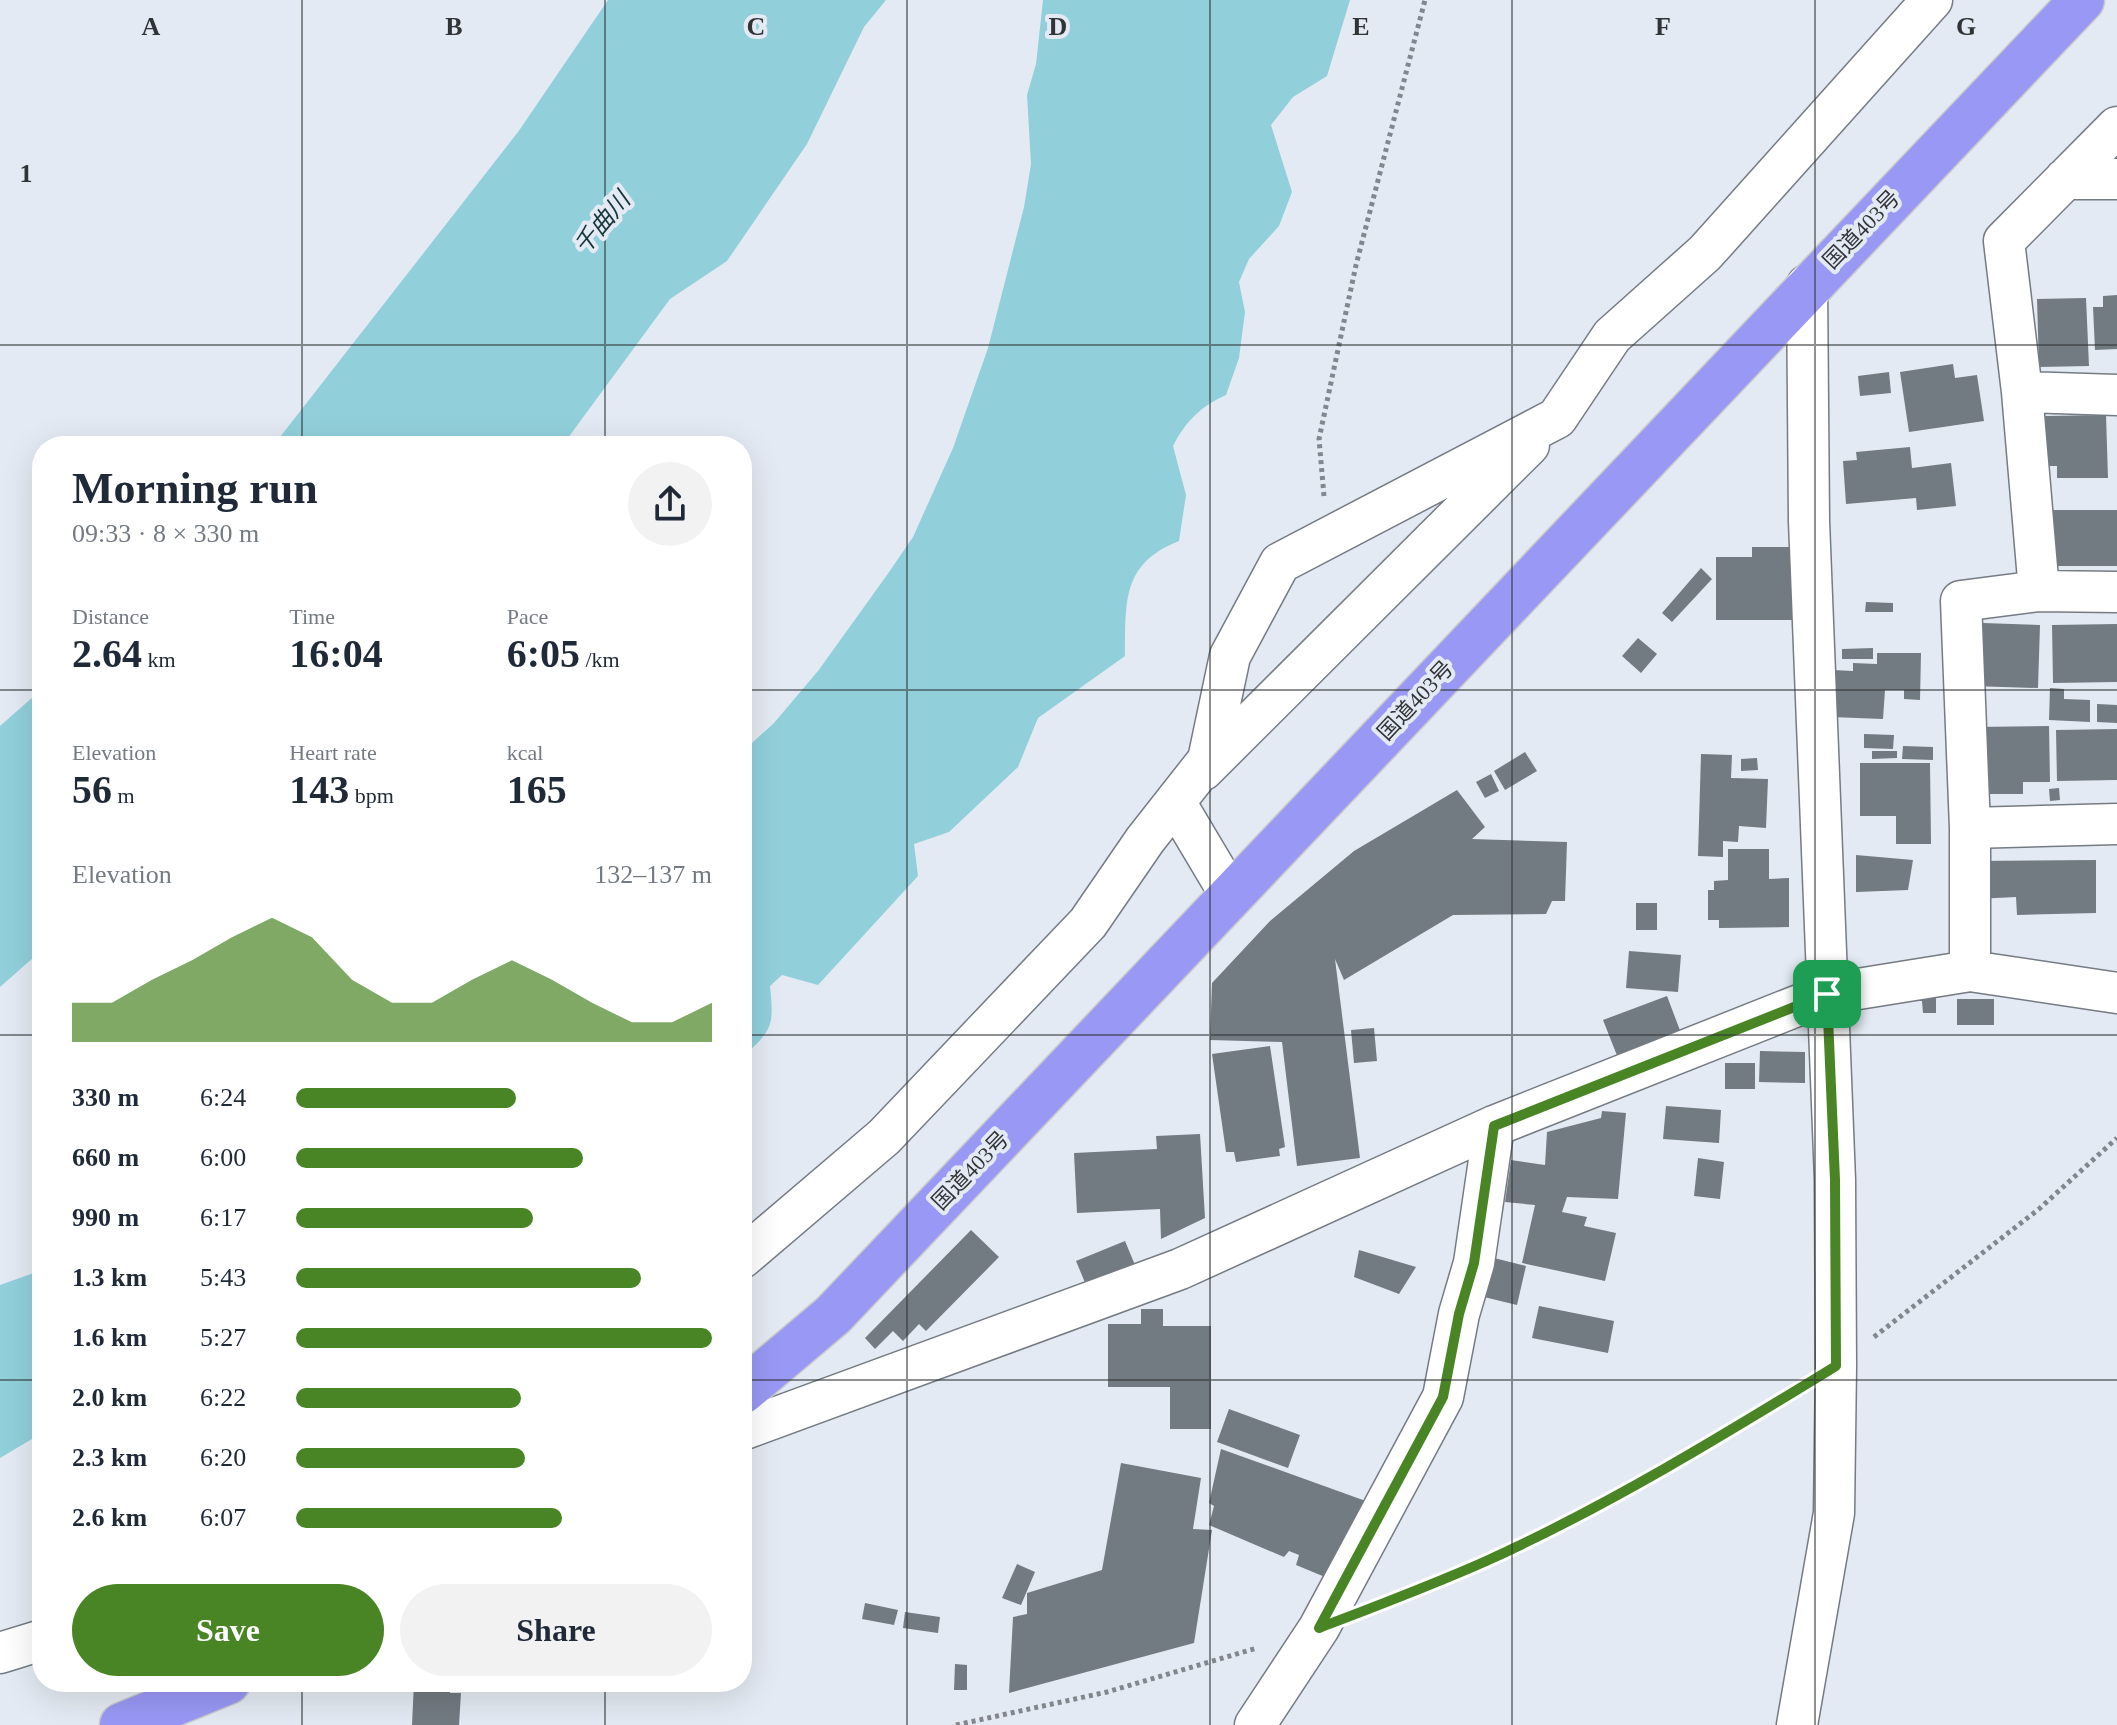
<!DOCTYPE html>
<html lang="en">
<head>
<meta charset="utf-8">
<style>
	body { margin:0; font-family:"Times New Roman","Noto Sans JP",serif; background:#f2f2f3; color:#1f2937; height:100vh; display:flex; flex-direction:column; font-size:30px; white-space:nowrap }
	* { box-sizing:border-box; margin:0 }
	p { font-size:26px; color:#747a83 }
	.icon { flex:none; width:44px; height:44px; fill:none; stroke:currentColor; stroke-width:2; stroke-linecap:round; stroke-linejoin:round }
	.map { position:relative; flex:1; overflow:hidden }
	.details { position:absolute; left:32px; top:436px; width:720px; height:1256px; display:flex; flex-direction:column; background:#fff; border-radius:32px; box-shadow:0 8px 32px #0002 }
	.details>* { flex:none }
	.pin { position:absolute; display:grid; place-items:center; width:68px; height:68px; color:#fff; margin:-34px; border-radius:16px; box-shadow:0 4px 12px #0006 }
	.round { display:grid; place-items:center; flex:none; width:84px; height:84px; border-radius:42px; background:#f2f2f3 }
	.overview { display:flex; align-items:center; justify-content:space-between; height:136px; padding:0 40px }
	h1 { font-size:44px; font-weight:600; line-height:60px }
	.stats { display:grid; grid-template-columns:repeat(3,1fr); gap:12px; height:136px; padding:8px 40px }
	.stats div { display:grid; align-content:center }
	.stats b { font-size:40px; font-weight:600 }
	.stats small { font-size:22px; font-weight:400 }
	.stats p { font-size:22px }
	.chart { height:224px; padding:16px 40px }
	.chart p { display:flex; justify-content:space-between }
	.chart svg { width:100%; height:144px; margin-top:8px; fill:#498524; opacity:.7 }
	.primary-button { display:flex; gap:16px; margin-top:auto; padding:16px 40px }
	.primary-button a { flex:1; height:92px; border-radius:48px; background:#498524; color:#fff; font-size:32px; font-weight:600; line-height:92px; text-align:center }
	.primary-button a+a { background:#f2f2f3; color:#1f2937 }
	ul { padding:0 40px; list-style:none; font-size:26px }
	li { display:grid; grid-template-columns:128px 96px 1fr; align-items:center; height:60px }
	li i { height:20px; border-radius:10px; background:#498524 }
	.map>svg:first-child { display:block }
	.water { fill:#91d0db }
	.building { fill:#727b81 }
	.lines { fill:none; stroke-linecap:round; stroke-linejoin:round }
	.street-casing { stroke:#757b83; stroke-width:43 }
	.highway-casing { stroke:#c9cacb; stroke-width:47 }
	.path { stroke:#83878d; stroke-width:5; stroke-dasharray:4 4; stroke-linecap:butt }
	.street { stroke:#fff; stroke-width:40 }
	.highway { stroke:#9998f5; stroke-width:44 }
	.route-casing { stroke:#fff; stroke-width:16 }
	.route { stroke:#498524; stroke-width:10 }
	.grid { fill:none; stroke:#313437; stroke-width:2; stroke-opacity:0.55 }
	.labels { text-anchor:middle; stroke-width:8; stroke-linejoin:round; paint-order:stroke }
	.street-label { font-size:22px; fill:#313437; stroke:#e4eaf3 }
	.water-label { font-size:24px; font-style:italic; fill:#15353b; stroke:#e4eaf3 }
	.grid-label { font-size:26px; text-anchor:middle; font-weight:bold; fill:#313437; stroke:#e4eaf3; stroke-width:8; stroke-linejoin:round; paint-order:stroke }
</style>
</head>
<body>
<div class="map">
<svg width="2117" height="1725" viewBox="0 0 2117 1725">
	<rect width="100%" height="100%" fill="#e4eaf3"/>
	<!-- water -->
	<path class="water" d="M608,0h278l-22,27 -57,117 -80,117 -57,38 -108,147h-289l245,-314z
		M1043,0h307l-23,76 -34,21 -22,28 21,67 -13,34 -30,33 -10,23 6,30 -6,46 -13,37c-26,12 -40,26 -53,51l13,49 -7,46c-58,23 -53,61 -54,115l-87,62 -20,49 -69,65 -35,12 4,32 -100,109 -36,-10 -12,11c4,40 3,44 -28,71v-305l32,-29 44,-52 69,-96 26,-38 40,-89 35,-100 36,-141 7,-43 -4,-69 9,-31z
		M42,689v261l-42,37v-261z
		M42,1270v163l-42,25v-173z"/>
	<!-- building -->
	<path class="building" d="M2117,295v54l-22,1 -2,-43h10v-11z
		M2086,298l3,68 -50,1 -2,-68z
		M1953,364l2,14 22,-3 7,46 -75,11 -9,-60z
		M1889,372l2,21 -31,3 -2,-20z
		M2106,415l2,63h-51v-12h-11l-1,-50z
		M1910,447l2,21 39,-5 5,43 -39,4 -1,-12 -70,6 -3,-43 14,-1 -1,-8z
		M2052,510h65v56h-64z
		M1752,547h50v73h-86v-63h36z
		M1701,568l11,11 -40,43 -10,-9z
		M1866,602l27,1v9h-28z
		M1983,623l57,2 -2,63 -67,-2 2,-50z
		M2117,624v58l-64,1 -1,-58z
		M1638,638l19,16 -16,19 -19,-17z
		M1873,648v11h-31v-10z
		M1877,653h44l-1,47 -16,-1v-9h-19l-2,29 -52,-2 2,-47 20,1v-8l24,1z
		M2050,688l14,1v10l26,1v22l-41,-2z
		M2097,704l20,1v18l-20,-1z
		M2049,726l1,56h-27v12h-49l-1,-67z
		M2117,729v51l-60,1 -1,-51z
		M1864,734l30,1 -1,14 -29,-1z
		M1903,746l30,1v13l-31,-1z
		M1872,751h25v7l-25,1z
		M1525,752l12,19 -32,19 -11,-19z
		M1701,754l31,1 -1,23 37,1 -2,49 -27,-2 -1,16 -15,-1v16l-25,-1z
		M1757,758l1,12 -17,1v-12z
		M1860,763h70l1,81h-35v-28h-36z
		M1491,774l8,17 -14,7 -9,-16z
		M2059,788l1,12 -10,1 -1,-12z
		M1457,790l28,37 -13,12 95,3 -2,59h-13l-6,13 -93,1 -109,65 -9,-21 25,199 -63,8 -15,-124 -72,-2 2,-57 58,-62 84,-70z
		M1728,849h41v30l20,-1v49l-70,1v-8h-11v-30h6v-9l14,-1z
		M1856,855l57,5 -5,30 -52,2z
		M2096,860v53l-79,2 -1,-18 -40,2v-38z
		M1636,903h21v27h-21z
		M1629,951l52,4 -3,37 -52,-4z
		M1936,985v28h-13l-1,-12h-15z
		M1667,996l14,37 -63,25 -15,-38z
		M1957,999h37v26h-37z
		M1374,1028l3,33 -23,2 -3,-33z
		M1270,1046l15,101 -6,2 1,7 -44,6 -2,-10h-8l-14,-98z
		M1760,1051l45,1v31l-46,-1z
		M1725,1063h30v26h-30z
		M1666,1106l55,4 -2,33 -56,-4z
		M1602,1111l24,2 -8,86 -51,-2 -5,15 25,5 -3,9 32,7 -11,48 -83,-18 13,-58 -30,-3 6,-42 34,5 2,-33 54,-14z
		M1200,1134l5,84 -44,21 -1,-30 -83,4 -3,-60 83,-4 -1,-13z
		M1698,1158l26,4 -4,37 -26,-3z
		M971,1230l28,27 -73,74 -7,-7 -16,17 -10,-10 -18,18 -10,-11z
		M1125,1241l10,24 -49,20 -10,-24z
		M1359,1250l57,17 -17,27 -45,-17z
		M1494,1258l32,8 -9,39 -33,-8z
		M1539,1306l75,15 -6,32 -76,-15z
		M1141,1309h22v17h48v103h-41v-42h-62v-63h33z
		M1229,1409l71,26 -12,33 -71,-26z
		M1221,1449l153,55 -25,56 -14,-6 -10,23 -29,-12 3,-10 -10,-4 -5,6 -75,-32 5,-19 -5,-3z
		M1121,1463l80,15 -8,51 19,1 -18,113 -185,50 4,-76 14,-3v-21l75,-23z
		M1017,1564l18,8 -14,33 -19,-7z
		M865,1603l33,7 -4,15 -32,-6z
		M905,1612l35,5 -2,16 -35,-5z
		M955,1664l12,1v25h-13z
		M414,1682h36v11h11l-2,32h-47z"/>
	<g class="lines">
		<defs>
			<path id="street" d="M2065,179h52
				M2022,392l95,3
				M2039,591l78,1
				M1203,770l326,-325
				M1175,802l56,94
				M1970,828l147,-4
				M1970,971v-143l-9,-227 78,-10 -17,-199 -18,-151 113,-114
				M742,1258l142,-121 204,-214 57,-83 63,-80 22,-104 50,-93 277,-145 55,-82 93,-83 227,-253
				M742,1430l438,-161 314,-143 333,-132 143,-23 147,22
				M0,1653l42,-13
				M1255,1725l64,-97 124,-231 16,-83 15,-51 20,-137
				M1797,1725l37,-212 2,-147 -1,-186 -26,-659 -2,-236"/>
			<path id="highway" d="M742,1392l91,-77 1249,-1315
				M122,1725l106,-43"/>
		</defs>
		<!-- street casing -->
		<use href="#street" class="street-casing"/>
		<!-- highway casing -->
		<use href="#highway" class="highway-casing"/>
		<!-- path -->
		<path class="path" d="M1324,496l-5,-57 37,-174 69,-265
			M1874,1337l165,-128 78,-71
			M1376,1606c148,-56 286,-134 421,-216
			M956,1725l151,-33 150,-44"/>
		<!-- street -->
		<use href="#street" class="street"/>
		<!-- highway -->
		<use href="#highway" class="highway"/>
	</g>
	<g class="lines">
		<defs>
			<path id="route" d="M1827,994l8,186 1,186c-114,70 -230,141 -352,196 -54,24 -110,45 -165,66l124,-231 16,-83 15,-51 20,-137z"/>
		</defs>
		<!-- route casing -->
		<use href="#route" class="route-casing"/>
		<!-- route -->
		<use href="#route" class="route"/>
	</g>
	<!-- grid -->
	<path class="grid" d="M302,0v446M605,0v446M907,0v1725M1210,0v1725M1512,0v1725M1815,0v1725M0,345h2117M0,690h42M742,690h1375M0,1035h42M742,1035h1375M0,1380h42M742,1380h1375M302,1682v43M605,1682v43"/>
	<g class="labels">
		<!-- street labels -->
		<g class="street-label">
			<text transform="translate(1861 229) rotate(-46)" y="8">国道403号</text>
			<text transform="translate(1415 700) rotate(-47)" y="8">国道403号</text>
			<text transform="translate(970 1170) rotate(-46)" y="8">国道403号</text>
		</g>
		<!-- water labels -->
		<g class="water-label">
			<text transform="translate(602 223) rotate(-50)" y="8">千曲川</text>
		</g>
	</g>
	<g class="grid-label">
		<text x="151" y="35">A</text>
		<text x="454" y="35">B</text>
		<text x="756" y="35">C</text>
		<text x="1058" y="35">D</text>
		<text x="1361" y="35">E</text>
		<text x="1663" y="35">F</text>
		<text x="1966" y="35">G</text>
		<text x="26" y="182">1</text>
	</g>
</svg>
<div class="pin" style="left:1827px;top:994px;background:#1e9e55"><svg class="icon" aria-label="arrive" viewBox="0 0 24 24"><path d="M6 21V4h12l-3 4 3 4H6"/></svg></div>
<section class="details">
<div class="overview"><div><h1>Morning run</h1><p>09:33 · 8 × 330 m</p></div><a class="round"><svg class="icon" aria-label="share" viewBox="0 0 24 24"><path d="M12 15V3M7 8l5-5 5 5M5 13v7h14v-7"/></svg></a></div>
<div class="stats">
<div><p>Distance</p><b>2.64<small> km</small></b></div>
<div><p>Time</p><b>16:04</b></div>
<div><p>Pace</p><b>6:05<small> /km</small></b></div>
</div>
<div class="stats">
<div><p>Elevation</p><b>56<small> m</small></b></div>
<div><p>Heart rate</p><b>143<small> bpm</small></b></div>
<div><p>kcal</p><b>165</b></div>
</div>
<div class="chart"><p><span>Elevation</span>132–137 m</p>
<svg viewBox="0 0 160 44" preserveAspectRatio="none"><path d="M0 44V32L10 32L20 25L30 19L40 12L50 6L60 12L70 25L80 32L90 32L100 25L110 19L120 25L130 32L140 38L150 38L160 32V44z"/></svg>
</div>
<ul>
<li><b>330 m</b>6:24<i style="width:53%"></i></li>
<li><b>660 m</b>6:00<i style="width:69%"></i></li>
<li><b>990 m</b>6:17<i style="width:57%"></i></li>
<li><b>1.3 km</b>5:43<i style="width:83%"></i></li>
<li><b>1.6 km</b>5:27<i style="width:100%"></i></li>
<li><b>2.0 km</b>6:22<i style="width:54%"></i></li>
<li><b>2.3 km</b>6:20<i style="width:55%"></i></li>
<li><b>2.6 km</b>6:07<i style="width:64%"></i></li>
</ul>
<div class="primary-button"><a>Save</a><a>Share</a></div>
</section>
</div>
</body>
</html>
